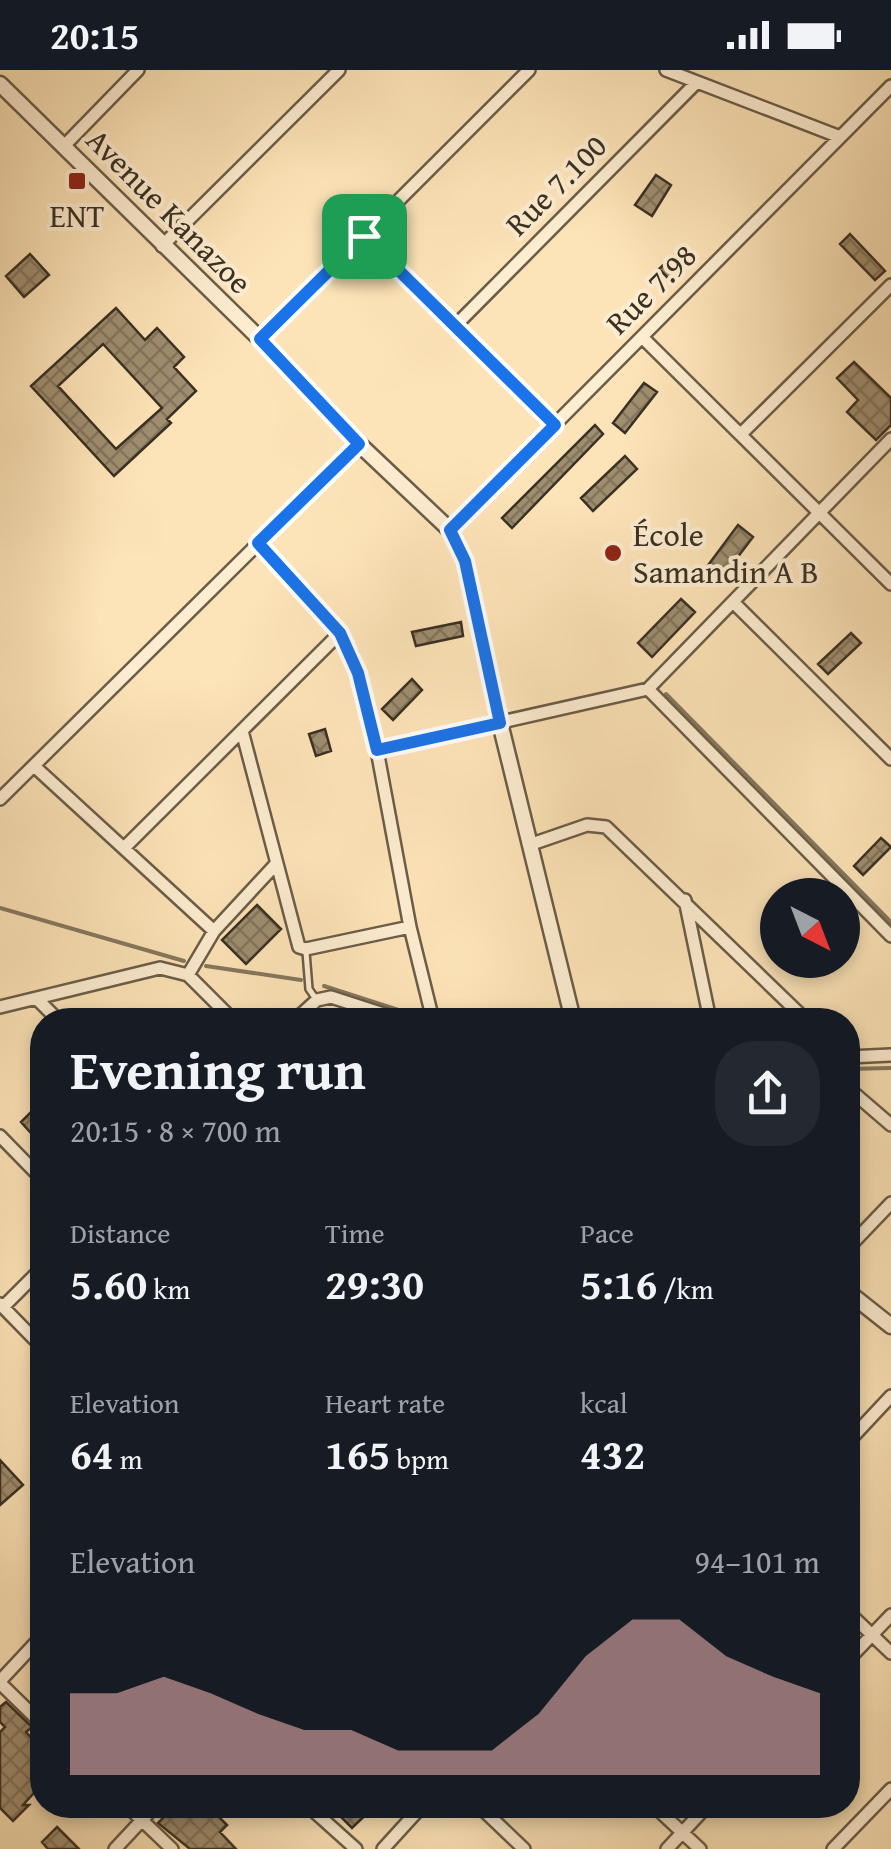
<!DOCTYPE html>
<html lang="en">
<head>
<meta charset="utf-8">
<style>
	body { margin:0; font-family:"Gentium Book Plus",serif; background:#242831; color:#f1f3f6; height:100vh; display:flex; flex-direction:column; font-size:38px; white-space:nowrap }
	* { box-sizing:border-box; margin:0 }
	p { font-size:32px; color:#9ea1a6 }
	.icon { flex:none; width:55px; height:55px; fill:none; stroke:currentColor; stroke-width:2; stroke-linecap:round; stroke-linejoin:round }
	.map { position:relative; flex:1; overflow:hidden }
	.drawer { position:absolute; left:30px; top:938px; width:830px; height:810px; display:flex; flex-direction:column; background:#171b24; border-radius:40px; box-shadow:0 5px 15px #0003 }
	.drawer>* { flex:none }
	.needle { width:65px; rotate:138deg }
	.tools { position:absolute; left:760px; top:808px; display:grid; gap:20px }
	.tools a { display:grid; place-items:center; width:100px; height:100px; border-radius:50%; background:#171b24; box-shadow:0 5px 15px #0003; font-size:50px }
	.pin { position:absolute; display:grid; place-items:center; width:85px; height:85px; color:#fff; margin:-42px; border-radius:20px; box-shadow:0 5px 15px #0006 }
	.round { display:grid; place-items:center; flex:none; width:105px; height:105px; border-radius:40px; background:#242831 }
	.overview { display:flex; align-items:center; justify-content:space-between; height:170px; padding:0 40px }
	h1 { font-size:55px; font-weight:700; line-height:75px }
	.metrics { display:grid; grid-template-columns:repeat(3,1fr); gap:15px; height:170px; padding:10px 40px }
	.metrics div { display:grid; align-content:center }
	.metrics b { font-size:42px; font-weight:700 }
	.metrics small { font-size:28px; font-weight:400 }
	.metrics p { font-size:28px }
	.chart { height:280px; padding:20px 40px }
	.chart p { display:flex; justify-content:space-between }
	.chart svg { width:100%; height:180px; margin-top:10px; fill:#c59692; opacity:.7 }
	.status { display:flex; justify-content:space-between; align-items:center; height:70px; padding:0 50px; background:#171b24; direction:ltr }
	.status svg { height:28px; fill:currentColor }
	.map>svg:first-child { display:block }
	.lines { fill:none; stroke-linecap:round; stroke-linejoin:round }
	.stream { stroke:#86775e; stroke-width:4 }
	.building { fill:url(#building-cross-hatch); stroke:#393023; stroke-width:2.5; fill-rule:evenodd }
	.service-casing { stroke:#6a5d48; stroke-width:10 }
	.minor-casing { stroke:#6a5d48; stroke-width:16 }
	.tertiary-casing { stroke:#6a5d48; stroke-width:19 }
	.service { stroke:#feedd1; stroke-width:5 }
	.minor { stroke:#feedd1; stroke-width:11 }
	.tertiary { stroke:#feedd1; stroke-width:14 }
	.route-casing { stroke:#fff; stroke-width:20 }
	.route { stroke:#1a73e8; stroke-width:12 }
	.poi-dot { fill:#8f2418; stroke:#feedd1; stroke-width:4 }
	.labels { text-anchor:middle; stroke-width:8; stroke-linejoin:round; paint-order:stroke }
	.street-label { font-size:32px; fill:#393023; stroke:#feedd1 }
	.poi-label { font-size:32px; fill:#393023; stroke:#feedd1 }
</style>
</head>
<body>
<div class="status"><b>20:15</b><svg viewBox="0 0 49 12"><path d="M0 12V9h3v3zM5 12V6h3v6zM10 12V3h3v9zM15 12V0h3v12zM26 1h20v11H26zM47 4h2v5h-2z"/></svg></div>
<div class="map">
<svg width="891" height="1779" viewBox="0 0 891 1779">
	<defs>
		<pattern id="building-cross-hatch" width="8" height="8" patternUnits="userSpaceOnUse" patternTransform="scale(2.5)"><rect width="8" height="8" fill="#9f8e70"/><path d="M0 0l8 8M0 8l8-8" fill="none" stroke="#83745c"/></pattern>
	</defs>
	<rect width="100%" height="100%" fill="#fde4b8"/>
	<filter id="stains"><feTurbulence type="fractalNoise" baseFrequency=".002" numOctaves="4"/><feColorMatrix values="0 0 0 0 .2 0 0 0 0 .09 0 0 0 0 .02 0 0 0 .5 -.17"/></filter>
	<radialGradient id="worn" r=".72"><stop offset=".6" stop-color="#630" stop-opacity="0"/><stop offset="1" stop-color="#630" stop-opacity=".3"/></radialGradient>
	<g class="lines">
		<!-- stream -->
		<path class="stream" d="M666,624l225,228
			M0,838l184,53
			M206,896l95,14
			M324,916l93,30
			M848,999l43,-1"/>
	</g>
	<!-- building -->
	<path class="building" d="M656,105l15,10 -19,31 -17,-11z
		M850,164l35,37 -10,9 -35,-36z
		M30,184l19,21 -25,22 -18,-21z
		M675,184l11,11 -16,15 -11,-11z
		M116,238l29,32 12,-12 27,29 -10,10 22,24 -29,28 4,4 -57,53 -83,-90zM103,274l59,64 -46,41 -58,-63z
		M854,292l37,36v27l-15,15 -29,-28 11,-12 -21,-22z
		M644,313l13,9 -32,41 -12,-10z
		M595,355l8,9 -91,94 -10,-10z
		M625,386l12,13 -44,42 -12,-13z
		M738,455l15,12 -32,42 -15,-11z
		M681,529l14,13 -43,45 -14,-14z
		M461,552l2,14 -47,10 -4,-14z
		M851,563l10,10 -33,31 -10,-10z
		M412,609l10,11 -29,30 -11,-11z
		M325,659l6,22 -15,5 -7,-22z
		M881,768l10,9 -28,28 -9,-9z
		M257,835l24,24 -35,35 -24,-24z
		M42,1031v19l-12,12 -9,-10z
		M0,1390l23,25 -23,20z
		M6,1632l26,25 -6,5 13,14 -6,6 9,8v24l-19,21h6l-16,16 -13,-13v-76l5,-5 -5,-5v-15z
		M176,1735h31l20,20 -7,7 16,17h-46l-32,-26z
		M347,1735h29l-24,23 -14,-14z
		M57,1757l22,22h-31l-6,-7z"/>
	<g class="lines">
		<defs>
			<path id="service" d="M306,882l3,37 7,10"/>
			<path id="minor" d="M666,0l174,67
				M64,76l74,-76
				M364,166l191,189
				M162,176l177,-176
				M455,256l241,-243
				M642,267l249,247
				M260,269l269,-269
				M742,363l149,-148
				M450,460l441,-444
				M258,473l82,90 12,22 25,95 33,177 23,93
				M733,532l158,157
				M648,619l243,247
				M242,661l57,216 7,2 104,-22
				M377,680l271,-61 243,-250
				M34,696l180,165
				M0,729l359,-355
				M529,775l58,-20 19,2 200,193
				M125,777l215,-214
				M685,830l25,120
				M188,905l26,-44 62,-67
				M37,929l21,21
				M0,937l160,-39 28,7 45,45
				M295,950l22,-20 14,-3 71,23
				M848,987l43,-2
				M848,1018l43,37
				M0,1066l42,43
				M848,1178l43,-45
				M0,1234l42,43
				M3,1237l39,-39
				M848,1372l43,-46
				M848,1542l43,41
				M848,1590l43,-45
				M0,1611l42,-45
				M0,1613l42,41
				M126,1735l46,44
				M307,1735l49,44
				M478,1735l46,44
				M653,1735l47,44
				M115,1779l41,-44
				M383,1779l40,-44
				M667,1779l41,-44
				M833,1779l58,-60"/>
			<path id="tertiary" d="M0,14l260,255 99,105 91,86 15,31 35,162 73,297
				M848,1222l43,34"/>
		</defs>
		<!-- service casing -->
		<use href="#service" class="service-casing"/>
		<!-- minor casing -->
		<use href="#minor" class="minor-casing"/>
		<!-- tertiary casing -->
		<use href="#tertiary" class="tertiary-casing"/>
		<!-- service -->
		<use href="#service" class="service"/>
		<!-- minor -->
		<use href="#minor" class="minor"/>
		<!-- tertiary -->
		<use href="#tertiary" class="tertiary"/>
	</g>
	<g class="lines">
		<defs>
			<path id="route" d="M364,166l191,189 -105,105 15,31 35,162 -123,27 -19,-77 -18,-40 -82,-90 101,-99 -99,-105z"/>
		</defs>
		<!-- route casing -->
		<use href="#route" class="route-casing"/>
		<!-- route -->
		<use href="#route" class="route"/>
	</g>
	<!-- markers -->
	<g class="poi-dot">
		<rect x="67" y="101" width="20" height="20" rx="5"/>
		<circle cx="613" cy="483" r="10"/>
	</g>
	<g class="labels">
		<!-- street labels -->
		<g class="street-label">
			<text transform="translate(556 115) rotate(-45)" y="11">Rue 7.100</text>
			<text transform="translate(169 141) rotate(45)" y="11">Avenue Kanazoe</text>
			<text transform="translate(651 219) rotate(-45)" y="11">Rue 7.98</text>
		</g>
		<!-- poi labels -->
		<g class="poi-label">
			<text x="77" y="157">ENT</text>
			<text x="633" y="476" text-anchor="start">École<tspan x="633" dy="37">Samandin A B</tspan></text>
		</g>
	</g>
	<rect width="100%" height="100%" filter="url(#stains)"/>
	<rect width="100%" height="100%" fill="url(#worn)"/>
</svg>
<div class="tools">
<a><svg class="needle" viewBox="-14 -14 28 28"><path d="M0-13l5 13h-10z" fill="#e53935"/><path d="M0 13l5-13h-10z" fill="#9ea1a6"/></svg></a>
</div>
<div class="pin" style="left:364px;top:166px;background:#1e9e55"><svg class="icon" aria-label="arrive" viewBox="0 0 24 24"><path d="M6 21V4h12l-3 4 3 4H6"/></svg></div>
<section class="drawer">
<div class="overview"><div><h1>Evening run</h1><p>20:15 · 8 × 700 m</p></div><a class="round"><svg class="icon" aria-label="share" viewBox="0 0 24 24"><path d="M12 15V3M7 8l5-5 5 5M5 13v7h14v-7"/></svg></a></div>
<div class="metrics">
<div><p>Distance</p><b>5.60<small> km</small></b></div>
<div><p>Time</p><b>29:30</b></div>
<div><p>Pace</p><b>5:16<small> /km</small></b></div>
</div>
<div class="metrics">
<div><p>Elevation</p><b>64<small> m</small></b></div>
<div><p>Heart rate</p><b>165<small> bpm</small></b></div>
<div><p>kcal</p><b>432</b></div>
</div>
<div class="chart"><p><span>Elevation</span>94–101 m</p>
<svg viewBox="0 0 160 44" preserveAspectRatio="none"><path d="M0 44V24L10 24L20 20L30 24L40 29L50 33L60 33L70 38L80 38L90 38L100 29L110 15L120 6L130 6L140 15L150 20L160 24V44z"/></svg>
</div>
</section>
</div>
</body>
</html>
